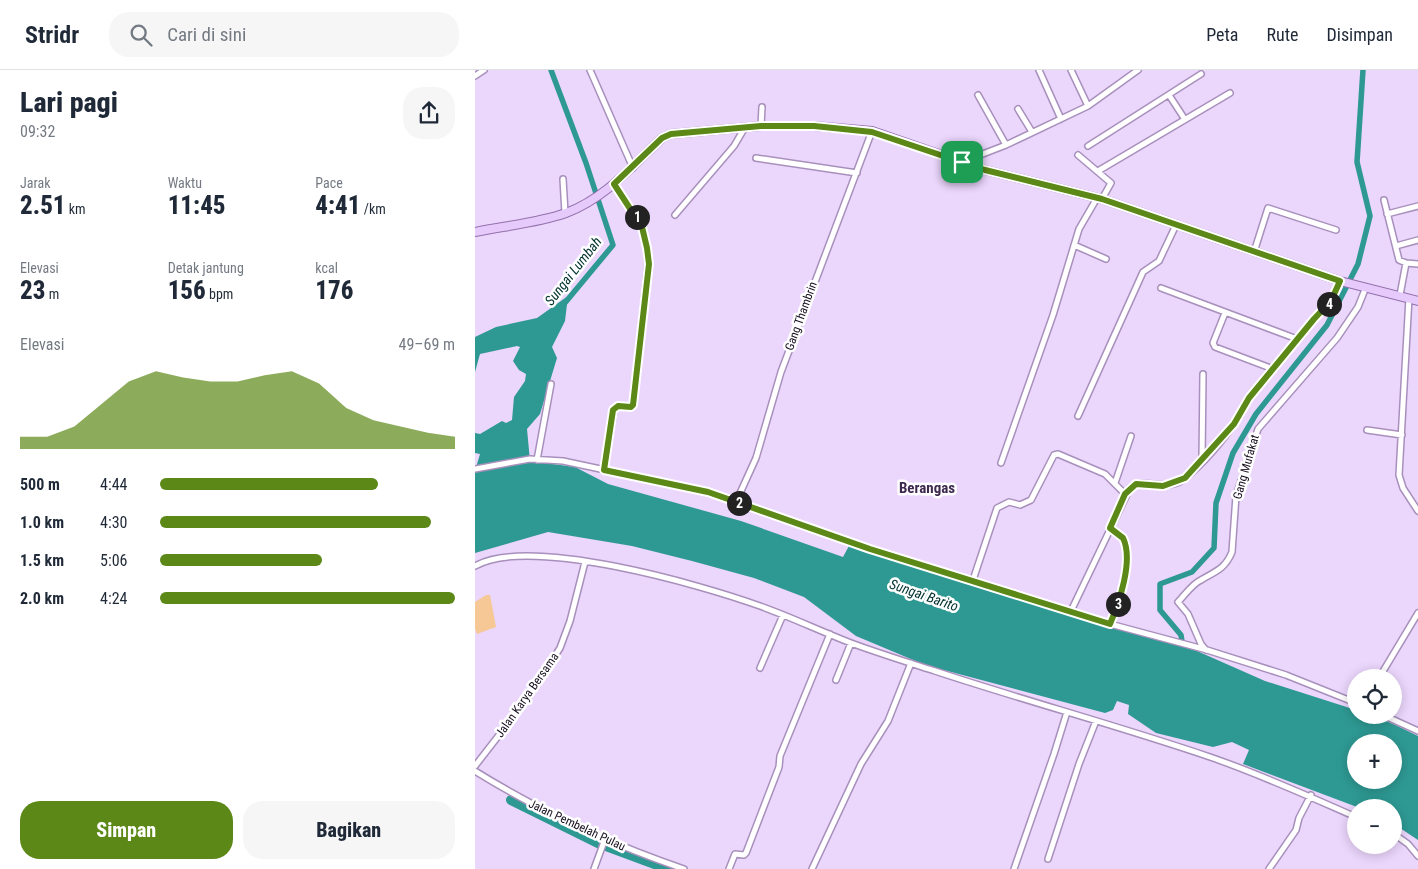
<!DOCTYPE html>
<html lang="id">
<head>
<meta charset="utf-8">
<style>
	body { margin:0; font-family:"Roboto Condensed",sans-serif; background:#f6f6f7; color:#1f2937; height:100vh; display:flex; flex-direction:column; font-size:19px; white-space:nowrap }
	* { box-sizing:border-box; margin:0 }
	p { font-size:16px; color:#747a83 }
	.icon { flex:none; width:28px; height:28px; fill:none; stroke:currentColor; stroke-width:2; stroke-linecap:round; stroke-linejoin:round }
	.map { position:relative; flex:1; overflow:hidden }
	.details { display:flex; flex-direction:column; background:#fff; width:475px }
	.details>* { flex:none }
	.fabs { position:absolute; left:872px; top:599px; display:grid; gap:10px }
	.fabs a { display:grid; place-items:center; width:55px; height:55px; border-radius:50%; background:#fff; box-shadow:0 2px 12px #0003; font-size:25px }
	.pin { position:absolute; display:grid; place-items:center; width:42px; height:42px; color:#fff; margin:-21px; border-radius:10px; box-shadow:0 2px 8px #0006 }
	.km { position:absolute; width:25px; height:25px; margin:-12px; border-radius:50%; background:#222; color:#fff; font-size:14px; line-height:25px; text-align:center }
	.round { display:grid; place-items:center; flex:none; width:52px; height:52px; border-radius:20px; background:#f6f6f7 }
	.headline { display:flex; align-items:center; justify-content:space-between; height:85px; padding:0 20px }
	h1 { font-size:28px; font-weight:800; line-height:38px }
	.metrics { display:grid; grid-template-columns:repeat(3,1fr); gap:8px; height:85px; padding:5px 20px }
	.metrics div { display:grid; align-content:center }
	.metrics b { font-size:25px; font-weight:800 }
	.metrics small { font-size:14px; font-weight:400 }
	.metrics p { font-size:14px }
	.chart { height:140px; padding:10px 20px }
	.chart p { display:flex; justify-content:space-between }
	.chart svg { width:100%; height:90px; margin-top:5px; fill:#5c8817; opacity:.7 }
	.cta { display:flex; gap:10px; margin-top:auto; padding:10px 20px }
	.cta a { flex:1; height:58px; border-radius:20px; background:#5c8817; color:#fff; font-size:20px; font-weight:800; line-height:58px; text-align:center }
	.cta a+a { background:#f6f6f7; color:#1f2937 }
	ul { padding:0 20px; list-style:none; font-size:16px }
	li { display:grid; grid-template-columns:80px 60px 1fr; align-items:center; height:38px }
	li i { height:12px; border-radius:6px; background:#5c8817 }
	header { display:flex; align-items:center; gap:30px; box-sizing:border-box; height:70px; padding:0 25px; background:#fff; border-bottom:1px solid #e0e1e3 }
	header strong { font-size:24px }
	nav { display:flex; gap:28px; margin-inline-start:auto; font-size:18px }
	.search { width:350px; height:45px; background:#f6f6f7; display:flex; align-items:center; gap:12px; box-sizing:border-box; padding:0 18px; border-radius:20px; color:#747a83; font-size:19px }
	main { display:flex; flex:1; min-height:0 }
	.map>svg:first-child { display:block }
	.green { fill:#f5c895 }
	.water { fill:#2e9993; fill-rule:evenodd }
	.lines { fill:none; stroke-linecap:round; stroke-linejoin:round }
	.canal { stroke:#2e9993; stroke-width:5.5 }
	.river { stroke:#2e9993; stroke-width:10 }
	.street-casing { stroke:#a890bc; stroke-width:8 }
	.primary-casing { stroke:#9270ac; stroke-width:10 }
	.street { stroke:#fff; stroke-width:5 }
	.primary { stroke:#e6cafb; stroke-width:8 }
	.route-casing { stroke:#fff; stroke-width:10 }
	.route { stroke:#5c8817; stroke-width:6 }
	.labels { text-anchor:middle; stroke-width:5; stroke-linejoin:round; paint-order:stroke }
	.street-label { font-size:12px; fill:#160d1d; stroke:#fff }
	.water-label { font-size:14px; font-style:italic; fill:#00322f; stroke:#fff }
	.quarter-label { font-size:15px; font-weight:bold; fill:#3f2a4f; stroke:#fff }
</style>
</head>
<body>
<header>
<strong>Stridr</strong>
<div class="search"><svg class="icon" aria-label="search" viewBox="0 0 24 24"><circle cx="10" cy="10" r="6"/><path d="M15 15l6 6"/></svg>Cari di sini</div>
<nav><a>Peta</a><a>Rute</a><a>Disimpan</a></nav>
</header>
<main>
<section class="details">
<div class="headline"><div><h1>Lari pagi</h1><p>09:32</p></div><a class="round"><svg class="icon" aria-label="share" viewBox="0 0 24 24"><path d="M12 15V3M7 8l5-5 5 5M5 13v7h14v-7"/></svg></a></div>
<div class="metrics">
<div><p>Jarak</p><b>2.51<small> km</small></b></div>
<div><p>Waktu</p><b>11:45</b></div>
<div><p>Pace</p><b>4:41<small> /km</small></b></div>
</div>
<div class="metrics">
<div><p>Elevasi</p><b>23<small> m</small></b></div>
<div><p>Detak jantung</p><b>156<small> bpm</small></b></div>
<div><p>kcal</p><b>176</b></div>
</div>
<div class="chart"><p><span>Elevasi</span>49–69 m</p>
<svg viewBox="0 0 160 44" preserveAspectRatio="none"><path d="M0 44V38L10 38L20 33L30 22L40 11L50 6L60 9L70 11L80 11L90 8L100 6L110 12L120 24L130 30L140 33L150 36L160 38V44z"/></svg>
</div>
<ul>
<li><b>500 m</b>4:44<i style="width:74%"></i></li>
<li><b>1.0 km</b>4:30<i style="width:92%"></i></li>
<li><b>1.5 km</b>5:06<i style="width:55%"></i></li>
<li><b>2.0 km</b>4:24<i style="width:100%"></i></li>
</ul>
<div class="cta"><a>Simpan</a><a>Bagikan</a></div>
</section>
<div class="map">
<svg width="943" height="799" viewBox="0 0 943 799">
	<rect width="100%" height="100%" fill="#ebd6fc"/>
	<!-- green -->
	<path class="green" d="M11,525h4l6,32 -19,7 -2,-5v-27z"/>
	<!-- water -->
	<path class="water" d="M93,226l-3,25 -13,26 5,11 -17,56 -13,15 3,32 45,6 33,17 133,37 102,36 7,-13 100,33 32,8 11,6 204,60 68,30 91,29v5c23,0 41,11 62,21v104l-24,-16v-16l-37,-1 -114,-43 6,-14 -17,-8 -19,5 -57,-14 -28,-19 1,-9 -12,-4 -4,9 -8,3 -180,-48 -69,-29 -52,-39 -50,-19 -62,-17 -60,-15 -84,-14 -73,21v-82l5,-17 -5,-1v-20l5,1 22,-13 4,2 6,-3 2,-23 11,-16 1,-7 -7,-4 -6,-9 7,-14 -3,-1 -37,8 -5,18v-35l21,-10 41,-9zM881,672h38v38h-38z"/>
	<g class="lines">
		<!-- canal -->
		<path class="canal" d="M76,0l35,93 27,82 -49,59
			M708,578l-2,-13 -21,-25v-26l32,-12 22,-24 2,-45 17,-50 23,-39 71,-89 31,-61 12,-48 -13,-54 6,-92"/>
		<!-- river -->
		<path class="river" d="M36,730l87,43 70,26"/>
		<defs>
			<path id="street" d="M115,0l43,98
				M564,0l22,49
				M596,0l17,36
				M0,6l9,-6
				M503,25l28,50
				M694,25l15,23
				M543,39l14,23
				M286,56l1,-19
				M613,76l113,-72
				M603,85l33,28 -9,16
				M281,88l101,15
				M487,92l44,-17 82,-39 50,-36
				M623,101l132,-78
				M88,109l2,34
				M909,130l15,60 7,3 -6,32
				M912,144l31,-8
				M200,145l59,-69 10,-17
				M599,175l32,14
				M921,176l22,-6
				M779,182l14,-44 68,22
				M931,193l12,1
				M686,218l136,51
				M934,228l-10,177 4,13 15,23
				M750,243l-12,30 2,4 58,22
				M603,346l65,-144 16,-11 17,-36
				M892,360l35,5
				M62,390l14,-76
				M727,390l1,-86
				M526,393l52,-148 26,-86 18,-31
				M0,399l55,-10 33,2 145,31 162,57 240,75 97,26 79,25 70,28
				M129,400l10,-60 4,-4 13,1 2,-2 15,-141 -1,-16 -5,-21 -28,-43
				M640,413l16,-47
				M261,432l20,-44 25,-86 91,-241
				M635,458c5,3 12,7 14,13 9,22 -6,62 -14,83
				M0,496c54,-31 227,19 285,40 31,11 60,25 91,37 27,10 56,19 84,28 91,30 184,55 275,86 50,17 98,39 146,60
				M498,510l24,-72 12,-6 11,3 11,-5 23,-45 4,-1 47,20 20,20
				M596,541l59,-123c14,-12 37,5 54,-9 17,-13 40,-39 51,-57 5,-7 9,-16 14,-23 19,-28 44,-54 65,-80l17,-18 9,-20
				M731,580l-5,-6 -13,-30 -10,-12c7,-7 14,-18 23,-22 15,-9 24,-11 31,-28l4,-56 22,-67 79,-91 21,-31 8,-20
				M285,598l23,-53
				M904,608l39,-65
				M361,610l15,-37
				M908,645l35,16
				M0,696l52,-67 33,-51 10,-27 15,-59
				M0,701c66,41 136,73 209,98
				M919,764l14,10 10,12
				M573,789l31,-95 17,-43
				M119,799l11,-30
				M254,799l6,-15 9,1 2,-2 33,-86 1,-11 50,-122
				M337,799l49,-105 27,-43 23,-58
				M539,799l40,-115 13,-42
				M794,799l27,-39 3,-12 12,-23"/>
			<path id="primary" d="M0,162c29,-6 63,-9 91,-19 40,-15 66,-47 96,-75l9,-4 90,-8h53l58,5 113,39 117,29 238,82 78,20"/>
		</defs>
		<!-- street casing -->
		<use href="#street" class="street-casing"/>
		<!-- primary casing -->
		<use href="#primary" class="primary-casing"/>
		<!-- street -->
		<use href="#street" class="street"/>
		<!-- primary -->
		<use href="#primary" class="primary"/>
	</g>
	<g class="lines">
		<defs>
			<path id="route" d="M286,56h53l58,6 113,38 117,29 238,82 -9,20 -17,18 -65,79 -15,26 -49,54 -22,8 -27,-2 -11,10 -15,34 13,10c11,22 -4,65 -13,86l-240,-75 -162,-57 -104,-22 9,-60 5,-4 13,1 2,-2 16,-141 -2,-16 -5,-21 -28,-43 48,-46 9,-4z"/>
		</defs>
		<!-- route casing -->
		<use href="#route" class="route-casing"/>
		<!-- route -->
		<use href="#route" class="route"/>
	</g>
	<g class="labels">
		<!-- street labels -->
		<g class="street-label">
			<text transform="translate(326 246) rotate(-70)" y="4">Gang Thambrin</text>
			<text transform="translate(771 397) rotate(-74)" y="4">Gang Mufakat</text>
			<text transform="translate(52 625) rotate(-55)" y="4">Jalan Karya Bersama</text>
			<text transform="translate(102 755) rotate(25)" y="4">Jalan Pembelah Pulau</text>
		</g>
		<!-- water labels -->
		<g class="water-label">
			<text transform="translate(98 201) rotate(-52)" y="5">Sungai Lumbah</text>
			<text transform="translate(449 525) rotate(19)" y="5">Sungai Barito</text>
		</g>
		<!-- quarter labels -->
		<g class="quarter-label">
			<text x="452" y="423">Berangas</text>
		</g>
	</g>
</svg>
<div class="fabs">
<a><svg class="icon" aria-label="locate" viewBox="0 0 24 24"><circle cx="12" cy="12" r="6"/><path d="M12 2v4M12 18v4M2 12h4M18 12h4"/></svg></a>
<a>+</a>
<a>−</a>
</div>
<div class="pin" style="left:487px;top:92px;background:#1e9e55"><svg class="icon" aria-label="arrive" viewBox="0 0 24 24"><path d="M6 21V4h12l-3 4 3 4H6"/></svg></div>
<b class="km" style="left:162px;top:147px">1</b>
<b class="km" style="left:264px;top:433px">2</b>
<b class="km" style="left:643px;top:534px">3</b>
<b class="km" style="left:854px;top:234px">4</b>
</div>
</main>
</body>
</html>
